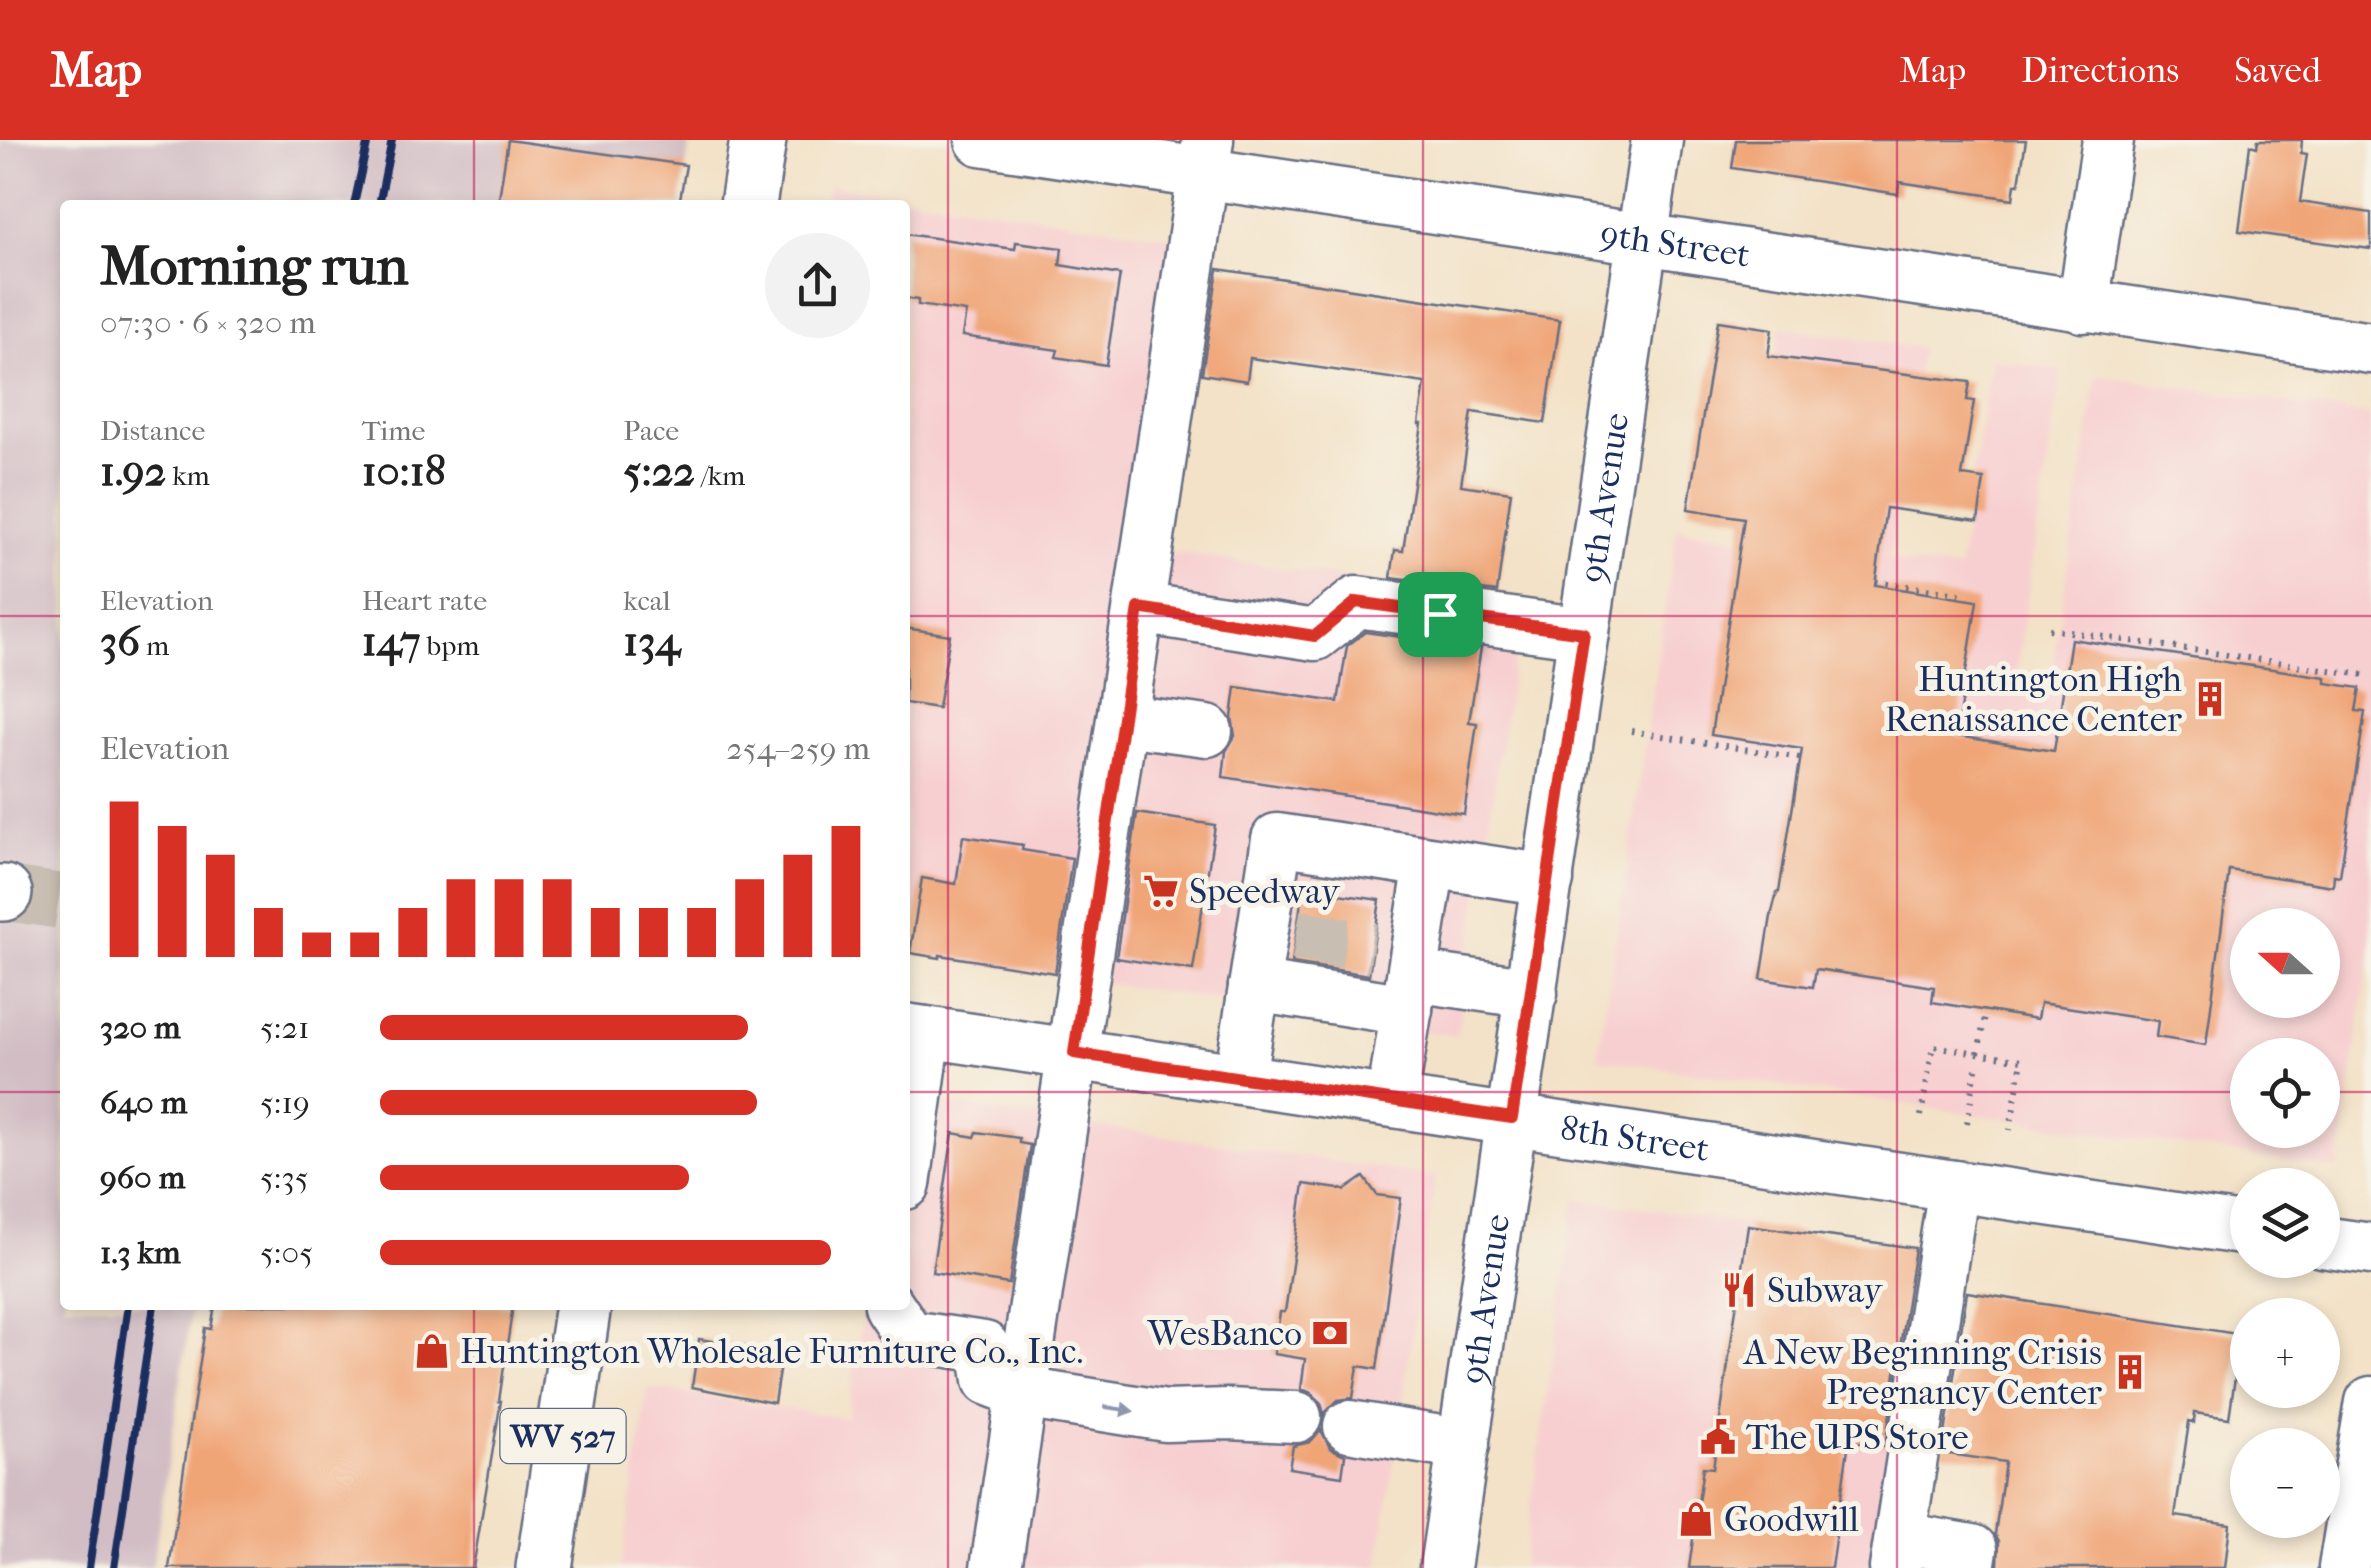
<!DOCTYPE html>
<html lang="en">
<head>
<meta charset="utf-8">
<style>
	body { margin:0; font-family:"IM FELL French Canon",serif; background:#f2f2f2; color:#222; height:100vh; display:flex; flex-direction:column; font-size:38px; white-space:nowrap }
	* { box-sizing:border-box; margin:0 }
	p { font-size:32px; color:#767676 }
	.icon { flex:none; width:55px; height:55px; fill:none; stroke:currentColor; stroke-width:2; stroke-linecap:round; stroke-linejoin:round }
	.map { position:relative; flex:1; overflow:hidden }
	.panel { position:absolute; left:60px; top:60px; width:850px; height:1110px; display:flex; flex-direction:column; background:#fff; border-radius:10px; box-shadow:0 5px 15px #0003 }
	.panel>* { flex:none }
	.needle { width:65px; rotate:291deg }
	.controls { position:absolute; left:2230px; top:768px; display:grid; gap:20px }
	.controls a { display:grid; place-items:center; width:110px; height:110px; border-radius:50%; background:#fff; box-shadow:0 5px 15px #0003; font-size:50px }
	.pin { position:absolute; display:grid; place-items:center; width:85px; height:85px; color:#fff; margin:-42px; border-radius:20px; box-shadow:0 5px 15px #0006 }
	.round { display:grid; place-items:center; flex:none; width:105px; height:105px; border-radius:52px; background:#f2f2f2 }
	.summary { display:flex; align-items:center; justify-content:space-between; height:170px; padding:0 40px }
	h1 { font-size:55px; font-weight:700; line-height:75px }
	.figures { display:grid; grid-template-columns:repeat(3,1fr); gap:15px; height:170px; padding:10px 40px }
	.figures div { display:grid; align-content:center }
	.figures b { font-size:42px; font-weight:700 }
	.figures small { font-size:28px; font-weight:400 }
	.figures p { font-size:28px }
	.chart { height:280px; padding:20px 40px }
	.chart p { display:flex; justify-content:space-between }
	.chart svg { width:100%; height:180px; margin-top:10px; stroke:#d93025; stroke-width:6 }
	ul { padding:0 40px; list-style:none; font-size:32px }
	li { display:grid; grid-template-columns:160px 120px 1fr; align-items:center; height:75px }
	li i { height:25px; border-radius:12px; background:#d93025 }
	header { display:flex; align-items:center; gap:60px; box-sizing:border-box; height:140px; padding:0 50px; background:#d93025; color:#fff }
	header strong { font-size:48px }
	nav { display:flex; gap:55px; margin-inline-start:auto; font-size:35px }
	.map>svg:first-child { display:block }
	.built { fill:#f7cfd0; fill-rule:evenodd }
	.industrial { fill:#d2bdc5 }
	.building { fill:#f0a577 }
	.lines { fill:none; stroke-linecap:round; stroke-linejoin:round }
	.minor-tunnel { stroke:#c8beb2; stroke-width:50; stroke-dasharray:50 25; stroke-linecap:butt }
	.major-tunnel { stroke:#c8beb2; stroke-width:55; stroke-dasharray:55 28; stroke-linecap:butt }
	.minor-casing { stroke:#676e83; stroke-width:55 }
	.major-casing { stroke:#676e83; stroke-width:60 }
	.path { stroke:#676e83; stroke-width:6; stroke-dasharray:2.5 8; stroke-linecap:butt }
	.minor { stroke:#fff; stroke-width:50 }
	.major { stroke:#fff; stroke-width:55 }
	.rail { stroke:#1b2f5e; stroke-width:8 }
	.oneway { fill:#8d97ae }
	.route-casing { stroke:#fff; stroke-width:20 }
	.route { stroke:#d93025; stroke-width:12 }
	.grid { fill:none; stroke:#c2185b; stroke-width:2.5; stroke-opacity:0.55 }
	.labels { text-anchor:middle; stroke-width:10; stroke-linejoin:round; paint-order:stroke }
	.shield { fill:#f7f3e8; stroke:#5d6a87; stroke-width:2.5 }
	.shield-label { font-size:32px; font-weight:bold; fill:#1b2f5e }
	.street-label { font-size:35px; fill:#1b2f5e; stroke:#f7f3e8 }
	.poi-label { font-size:35px; fill:#1b2f5e; stroke:#f7f3e8; text-anchor:start }
</style>
</head>
<body>
<header>
<strong>Map</strong>
<nav><a>Map</a><a>Directions</a><a>Saved</a></nav>
</header>
<div class="map">
<svg width="2371" height="1428" viewBox="0 0 2371 1428">
	<rect width="100%" height="100%" fill="#f7f3e8"/>
	<filter id="ink" filterUnits="userSpaceOnUse"><feTurbulence type="fractalNoise" baseFrequency=".01" numOctaves="2"/><feDisplacementMap in="SourceGraphic" scale="20" xChannelSelector="R" yChannelSelector="G"/><feConvolveMatrix kernelMatrix="1 2 1 2 8 2 1 2 1" color-interpolation-filters="sRGB"/></filter>
	<filter id="wash" filterUnits="userSpaceOnUse"><feTurbulence type="fractalNoise" baseFrequency=".0048" numOctaves="4" result="noise"/><feDisplacementMap in="SourceGraphic" scale="40" xChannelSelector="R" yChannelSelector="G"/><feGaussianBlur stdDeviation="2.25" result="paint"/><feColorMatrix in="noise" values="0 0 0 0 0 0 0 0 0 0 0 0 0 0 0 0 0 1.4 0 .05"/><feComposite in="paint" operator="in"/></filter>
	<g filter="url(#wash)">
		<rect width="100%" height="100%" fill="#f3e2c7"/>
		<!-- built -->
		<path class="built" d="M828,45l353,53 -111,740 -165,-25v-748h-80z
			M1780,188l141,20 -32,213 70,9 32,-211 70,11 -47,316 35,6 48,-317 274,41v532l-33,221 -740,-111 79,-529 71,10zM2248,785h74v75h-74zM2248,915h74v75h-74z
			M1169,412l353,52 -65,432 -353,-53z
			M905,958l144,21 -68,449h-360l27,-180 199,30 17,-110 -14,-3h55z
			M1084,984l352,53 -58,391h-361z
			M1576,1058l353,53 -47,317h-360z"/>
		<!-- industrial -->
		<path class="industrial" d="M0,0h690l-10,65h-615v1100h127l-40,263h-152z"/>
		<g id="blocks">
			<!-- building -->
			<path class="building" d="M508,0l178,25 -7,40h-181z
				M1736,0h290l-7,44h-4l-2,15 -114,-17 -1,12 -166,-26z
				M2258,0h44l-1,13 6,1 -7,48 71,11v36l-132,-18 11,-86 7,2z
				M905,94l110,15 1,-7 46,6 -2,17 60,10 -14,90 -50,-8 2,-7 -96,-14 4,-24 -48,-7v-5l-13,-2z
				M1218,129l342,51 -15,103 -73,-11 -11,73 50,7 -14,100 -106,-14 4,-28 8,1 19,-127h-3l6,-41 -175,-25 -3,23 -45,-7z
				M1718,181l54,8 -4,27 202,26 -3,18 7,1 -12,75 22,3 -6,42 -92,-13 -11,77 102,16 -21,135 98,15 17,-112 255,38v6l34,5 -4,23 9,1 -25,164 -6,-1 -1,11 -104,-16 -23,175 -50,-8 2,-16 -118,-18 -3,16 -105,-17 2,-15 -118,-18 -3,18 -52,-8 10,-63 6,-24h2l23,-143 -91,-14 33,-217 -56,-9z
				M905,488l45,7 -12,73 -33,-5z
				M1365,492l116,16 -12,74 8,1 -13,91 -241,-37 3,-26 9,-15 -3,-19 4,-30 102,15 9,-56z
				M1137,673l78,12 -22,145 -77,-12z
				M963,696l60,9 -1,5 50,8 -17,115 -115,-18v3l-30,-5 12,-75 34,6z
				M1303,749l77,11 -11,75 -77,-12z
				M977,992l42,6v5l11,2 -21,139 -77,-12 21,-139 22,4z
				M1364,1037l13,18 24,3 -24,171 -19,-3 -5,32 -15,2 -14,14 -3,-11 -9,-10 -11,-4 4,-30 -31,-5 6,-42h5l19,-128 41,6z
				M1748,1085l167,23 -30,198 -36,-5 -18,127h-142l14,-101 10,1z
				M1967,1152l270,42 -2,15 4,1 -10,68 -34,-5 -1,10 -5,-1 -14,94 55,8 -5,44h-227l1,-27 -4,-7 10,-72 -63,-9z
				M215,1165h298l-14,96h2l-28,167h-304l36,-240 6,1z
				M699,1199l83,13 -8,51 -82,-16z
				M1321,1290l9,18 15,7 -3,21 -53,-8 4,-22 17,-4z"/>
		</g>
	</g>
	<g filter="url(#ink)">
		<use href="#blocks" fill-opacity="0" stroke="#676e83" stroke-width="2.5"/>
		<g class="lines">
			<!-- minor-tunnel -->
			<path class="minor-tunnel" d="M1296,795l77,13"/>
			<!-- major-tunnel -->
			<path class="major-tunnel" d="M4,753l61,9"/>
			<defs>
				<g id="minor">
					<path id="s1" d="M981,0l1390,208"/>
					<path d="M2083,167l25,-167"/>
					<path d="M1139,468l176,27 42,-33 227,31"/>
					<path d="M1123,580l84,11"/>
					<path d="M1413,836l119,17"/>
					<path d="M1254,846l153,24"/>
					<path id="s2" d="M905,889l1343,201"/>
					<path d="M1240,938l37,-239 271,41"/>
					<path d="M1392,961l38,-238"/>
					<path d="M905,1044l21,-152"/>
					<path d="M2322,1102l49,7"/>
					<path d="M889,1166l20,30 75,11 5,33 34,13 143,23 62,-2 68,3"/>
					<path d="M1349,1286l115,19"/>
					<path d="M1901,1398l71,12 -3,18"/>
					<path d="M996,1428l212,-1428"/>
					<path id="s3" d="M1445,1428l212,-1428"/>
					<path d="M1895,1428l59,-382"/>
					<path d="M2344,1428l27,-166"/>
				</g>
				<path id="major" d="M748,65l10,-65
					M0,753h4
					M544,1428l39,-263"/>
			</defs>
			<!-- minor casing -->
			<use href="#minor" class="minor-casing"/>
			<!-- major casing -->
			<use href="#major" class="major-casing"/>
			<!-- path -->
			<path class="path" d="M1875,441l89,14
				M2049,489l322,47
				M2363,584l8,1
				M1631,591l175,28
				M1978,913l8,-42
				M1921,976l12,-70 89,14 -12,70
				M1967,983l10,-60"/>
			<!-- minor -->
			<use href="#minor" class="minor"/>
			<!-- major -->
			<use href="#major" class="major"/>
			<!-- rail -->
			<path class="rail" d="M354,65l14,-65
				M379,65l13,-65
				M89,1428l39,-263
				M114,1428l40,-263"/>
		</g>
		<!-- one-way arrows -->
		<defs><path id="oneway-solid" d="M-6-.8H1V-3.2L6.5 0L1 3.2V.8H-6Z" transform="scale(2.5)"/></defs>
		<use class="oneway" href="#oneway-solid" transform="translate(1119 1269) rotate(9)"/>
	</g>
	<g class="lines" filter="url(#ink)">
		<defs>
			<path id="route" d="M1356,462l228,31 -72,485 -438,-65 65,-445 176,28z"/>
		</defs>
		<!-- route casing -->
		<use href="#route" class="route-casing"/>
		<!-- route -->
		<use href="#route" class="route"/>
	</g>
	<!-- grid -->
	<path class="grid" d="M474,0v65M948,0v1428M1423,0v1428M1897,0v1428M0,476h65M905,476h1466M0,952h65M905,952h1343M2322,952h49M474,1165v263"/>
	<!-- icons -->
	<defs>
		<symbol id="building-bare" viewBox="-9 -9 18 18"><path d="M-4-6H4V6H1V3H-1V6H-4ZM-2.5-4.3h1.7v1.8h-1.7ZM.8-4.3h1.7v1.8H.8ZM-2.5-1h1.7V.8h-1.7ZM.8-1h1.7V.8H.8Z" fill="#c8321e" stroke="#f7f3e8" stroke-width="2.5" paint-order="stroke"/></symbol>
		<symbol id="supermarket-bare" viewBox="-9 -9 18 18"><path d="M-6-5.5h2.5l.6 2H6L4.5 2H-2.5L-4.4-4H-6ZM-1.5 3.2a1.3 1.3 0 1 0 .1 0ZM3 3.2a1.3 1.3 0 1 0 .1 0Z" fill="#c8321e" stroke="#f7f3e8" stroke-width="2.5" paint-order="stroke"/></symbol>
		<symbol id="restaurant-bare" viewBox="-9 -9 18 18"><path d="M-5-6h1v4h1v-4h1v4h1v-4h1v5L-1.5 .5V6h-2V.5L-5-1ZM5-6V6H3V1.5H1.5Q1.5-4 5-6Z" fill="#c8321e" stroke="#f7f3e8" stroke-width="2.5" paint-order="stroke"/></symbol>
		<symbol id="bank-bare" viewBox="-9 -9 18 18"><path d="M-6-4H6V4H-6ZM0-2.3a2.3 2.3 0 1 0 0 4.6a2.3 2.3 0 1 0 0-4.6Z" fill="#c8321e" stroke="#f7f3e8" stroke-width="2.5" paint-order="stroke"/></symbol>
		<symbol id="shop-bare" viewBox="-9 -9 18 18"><path d="M-5-2.5h2.3a2.7 3.5 0 0 1 5.4 0H5L5.5 6h-11ZM-1.5-2.5h3a1.5 2.3 0 0 0-3 0Z" fill="#c8321e" stroke="#f7f3e8" stroke-width="2.5" paint-order="stroke"/></symbol>
		<symbol id="civic-bare" viewBox="-9 -9 18 18"><path d="M-.6-6.5H3V-4.5H.6V-3L4-1V1h2V6H-6V1h2V-1L-.6-3ZM-1.2 2.5V6h2.4V2.5Z" fill="#c8321e" stroke="#f7f3e8" stroke-width="2.5" paint-order="stroke"/></symbol>
	</defs>
	<g fill-rule="evenodd">
		<use href="#building-bare" x="2185" y="534" width="50" height="50"/>
		<use href="#supermarket-bare" x="1136" y="726" width="50" height="50"/>
		<use href="#restaurant-bare" x="1714" y="1125" width="50" height="50"/>
		<use href="#bank-bare" x="1305" y="1168" width="50" height="50"/>
		<use href="#shop-bare" x="407" y="1186" width="50" height="50"/>
		<use href="#building-bare" x="2105" y="1207" width="50" height="50"/>
		<use href="#civic-bare" x="1693" y="1272" width="50" height="50"/>
		<use href="#shop-bare" x="1671" y="1354" width="50" height="50"/>
	</g>
	<g class="labels">
		<!-- shield labels -->
		<rect class="shield" x="500.5" y="1269" width="125" height="54" rx="8"/>
		<g class="shield-label">
			<text x="563" y="1307">WV 527</text>
		</g>
		<!-- street labels -->
		<g class="street-label">
			<text dy="12" stroke="none"><textPath href="#s1" startOffset="702">9th Street</textPath></text>
			<text dy="12" stroke="none"><textPath href="#s3" startOffset="1082">9th Avenue</textPath></text>
			<text dy="12" stroke="none"><textPath href="#s2" startOffset="738">8th Street</textPath></text>
			<text dy="12" stroke="none"><textPath href="#s3" startOffset="272">9th Avenue</textPath></text>
		</g>
		<!-- poi labels -->
		<g class="poi-label">
			<text x="2182" y="551" text-anchor="end">Huntington High<tspan x="2182" dy="40">Renaissance Center</tspan></text>
			<text x="1189" y="763">Speedway</text>
			<text x="1767" y="1162">Subway</text>
			<text x="1302" y="1205" text-anchor="end">WesBanco</text>
			<text x="460" y="1223">Huntington Wholesale Furniture Co., Inc.</text>
			<text x="2102" y="1224" text-anchor="end">A New Beginning Crisis<tspan x="2102" dy="40">Pregnancy Center</tspan></text>
			<text x="1746" y="1309">The UPS Store</text>
			<text x="1724" y="1391">Goodwill</text>
		</g>
	</g>
</svg>
<div class="controls">
<a><svg class="needle" viewBox="-14 -14 28 28"><path d="M0-13l5 13h-10z" fill="#e53935"/><path d="M0 13l5-13h-10z" fill="#767676"/></svg></a>
<a><svg class="icon" aria-label="locate" viewBox="0 0 24 24"><circle cx="12" cy="12" r="6"/><path d="M12 2v4M12 18v4M2 12h4M18 12h4"/></svg></a>
<a><svg class="icon" aria-label="layers" viewBox="0 0 24 24"><path d="M12 4l9 5-9 5-9-5zM3 14l9 5 9-5"/></svg></a>
<a>+</a>
<a>−</a>
</div>
<div class="pin" style="left:1440px;top:474px;background:#1e9e55"><svg class="icon" aria-label="arrive" viewBox="0 0 24 24"><path d="M6 21V4h12l-3 4 3 4H6"/></svg></div>
<section class="panel">
<div class="summary"><div><h1>Morning run</h1><p>07:30 · 6 × 320 m</p></div><a class="round"><svg class="icon" aria-label="share" viewBox="0 0 24 24"><path d="M12 15V3M7 8l5-5 5 5M5 13v7h14v-7"/></svg></a></div>
<div class="figures">
<div><p>Distance</p><b>1.92<small> km</small></b></div>
<div><p>Time</p><b>10:18</b></div>
<div><p>Pace</p><b>5:22<small> /km</small></b></div>
</div>
<div class="figures">
<div><p>Elevation</p><b>36<small> m</small></b></div>
<div><p>Heart rate</p><b>147<small> bpm</small></b></div>
<div><p>kcal</p><b>134</b></div>
</div>
<div class="chart"><p><span>Elevation</span>254–259 m</p>
<svg viewBox="0 0 160 44" preserveAspectRatio="none"><path d="M5 44V6M15 44V12M25 44V19M35 44V32M45 44V38M55 44V38M65 44V32M75 44V25M85 44V25M95 44V25M105 44V32M115 44V32M125 44V32M135 44V25M145 44V19M155 44V12"/></svg>
</div>
<ul>
<li><b>320 m</b>5:21<i style="width:75%"></i></li>
<li><b>640 m</b>5:19<i style="width:77%"></i></li>
<li><b>960 m</b>5:35<i style="width:63%"></i></li>
<li><b>1.3 km</b>5:05<i style="width:92%"></i></li>
</ul>
</section>
</div>
</body>
</html>
